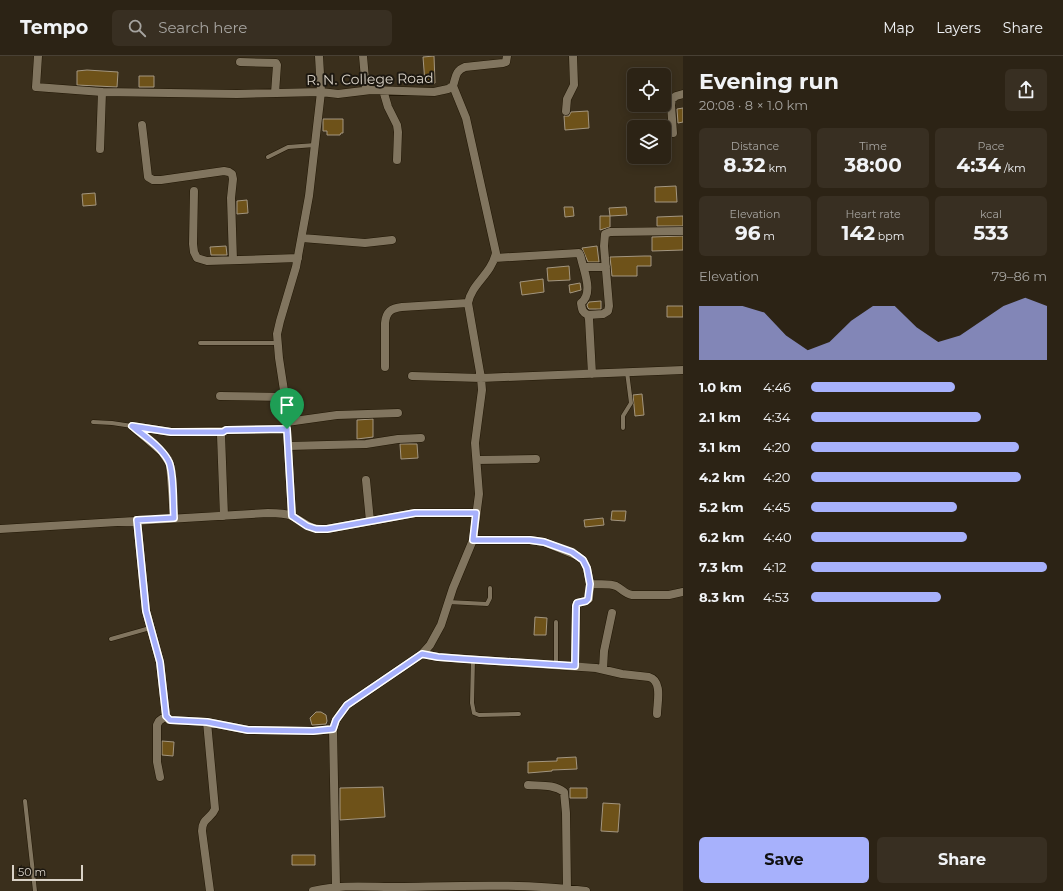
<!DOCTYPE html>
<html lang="en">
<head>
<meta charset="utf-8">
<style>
	body { margin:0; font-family:Montserrat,sans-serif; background:#382f22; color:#f1f3f6; height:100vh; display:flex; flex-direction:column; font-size:15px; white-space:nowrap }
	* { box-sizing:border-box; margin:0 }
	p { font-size:13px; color:#a6a4a0 }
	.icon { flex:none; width:22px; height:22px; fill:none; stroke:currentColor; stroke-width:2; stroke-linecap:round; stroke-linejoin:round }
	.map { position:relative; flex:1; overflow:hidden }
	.side { display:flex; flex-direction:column; background:#2c2315; width:380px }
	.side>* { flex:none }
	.tools { position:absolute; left:627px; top:12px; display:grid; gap:8px }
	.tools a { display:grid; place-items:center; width:44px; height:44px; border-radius:6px; background:#2c2315; box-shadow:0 2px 10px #0003,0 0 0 1px #484034; font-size:20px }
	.scale { position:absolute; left:12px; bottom:10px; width:71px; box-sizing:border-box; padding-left:4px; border:2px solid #d9d2c7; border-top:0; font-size:11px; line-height:14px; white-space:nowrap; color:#d9d2c7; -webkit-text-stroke:3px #1d1810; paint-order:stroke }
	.pin { position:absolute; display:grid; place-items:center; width:34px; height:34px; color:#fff; margin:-41px -17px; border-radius:50% 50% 50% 0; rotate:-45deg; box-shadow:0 0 4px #0007 }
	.pin .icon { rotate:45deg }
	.round { display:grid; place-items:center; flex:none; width:42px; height:42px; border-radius:6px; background:#382f22 }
	.headline { display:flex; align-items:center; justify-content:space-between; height:68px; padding:0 16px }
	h1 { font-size:22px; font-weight:700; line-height:30px }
	.stats { display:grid; grid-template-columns:repeat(3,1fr); gap:6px; height:68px; padding:4px 16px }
	.stats div { display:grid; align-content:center; border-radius:6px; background:#382f22; text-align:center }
	.stats b { font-size:20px; font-weight:700 }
	.stats small { font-size:11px; font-weight:400 }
	.stats p { font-size:11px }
	.chart { height:112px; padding:8px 16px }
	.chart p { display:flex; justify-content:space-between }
	.chart svg { width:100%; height:72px; margin-top:4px; fill:#a7b1fc; opacity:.7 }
	.primary-button { display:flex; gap:8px; margin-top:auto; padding:8px 16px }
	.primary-button a { flex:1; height:46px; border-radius:6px; background:#a7b1fc; color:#111; font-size:16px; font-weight:700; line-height:46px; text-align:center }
	.primary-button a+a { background:#382f22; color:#f1f3f6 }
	ul { padding:0 16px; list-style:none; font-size:13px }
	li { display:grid; grid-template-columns:64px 48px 1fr; align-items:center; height:30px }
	li i { height:10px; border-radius:5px; background:#a7b1fc }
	header { display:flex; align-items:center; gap:24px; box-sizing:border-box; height:56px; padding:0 20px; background:#2c2315; border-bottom:1px solid #484034 }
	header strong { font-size:19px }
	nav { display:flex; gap:22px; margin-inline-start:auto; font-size:14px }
	.search { width:280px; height:36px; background:#382f22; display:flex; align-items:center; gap:10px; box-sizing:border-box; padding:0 14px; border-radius:6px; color:#a6a4a0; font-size:15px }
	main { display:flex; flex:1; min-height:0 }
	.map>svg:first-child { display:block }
	.building { fill:#6e5219; stroke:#a39680 }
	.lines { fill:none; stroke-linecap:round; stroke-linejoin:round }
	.service-casing { stroke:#211705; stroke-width:5 }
	.minor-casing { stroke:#211705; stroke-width:9 }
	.service { stroke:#81755f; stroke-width:4 }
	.minor { stroke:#81755f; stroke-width:8 }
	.route-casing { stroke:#fff; stroke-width:8 }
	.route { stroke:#a7b1fc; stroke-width:5 }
	.labels { text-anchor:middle; stroke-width:4; stroke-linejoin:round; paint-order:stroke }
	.street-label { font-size:14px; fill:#d9d2c7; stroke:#1d1810 }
</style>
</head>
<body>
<header>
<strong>Tempo</strong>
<div class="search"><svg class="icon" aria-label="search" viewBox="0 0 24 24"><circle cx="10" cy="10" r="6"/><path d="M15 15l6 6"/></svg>Search here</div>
<nav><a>Map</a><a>Layers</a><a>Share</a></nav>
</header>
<main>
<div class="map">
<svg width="683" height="835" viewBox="0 0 683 835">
	<rect width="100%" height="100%" fill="#3a2f1c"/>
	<!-- building -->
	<path class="building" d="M434,0l1,27h-10l-2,-26z
		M87,14l31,2 -1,15 -40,-2v-14z
		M139,20h15v11h-15z
		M683,52v14l-5,1 -1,-14z
		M588,55l1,17 -24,2 -1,-14h5l2,-4z
		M323,63h20v14h-2l-1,2h-13v-4h-4z
		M676,130l1,16h-22v-15z
		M95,137l1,12 -13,1 -1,-12z
		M247,144l1,13 -11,1v-13z
		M564,151h9l1,9 -9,1z
		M626,151l1,8 -17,1 -1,-8z
		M600,160h10v11l-10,3z
		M683,160v10h-26v-9z
		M683,180v14l-31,1v-14z
		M226,190l1,9h-16l-1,-8z
		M597,190l2,16h-11l-6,-14z
		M644,200h7v10h-14v10h-25l-2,-19z
		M569,210l1,14 -22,1 -1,-13z
		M543,223l1,13 -22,3 -2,-13z
		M580,227l1,7 -11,3 -1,-8z
		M601,245v8h-12l-1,-1 -1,-3 2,-3z
		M667,250h16v11h-16z
		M642,338l2,21 -9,1 -2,-21z
		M373,363v18l-16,2v-19z
		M400,388h17l1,14 -17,1z
		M612,455h14l-1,10 -14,-1z
		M603,462l1,7 -19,2 -1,-7z
		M535,561l12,1 -1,17h-12z
		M316,656h5l5,3 1,6 -1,3 -14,1 -2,-7z
		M162,685l12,1 -1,14 -11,-1z
		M576,701l1,12 -25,1v1l-24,2v-11l29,-1v-3z
		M383,731l2,30 -45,3v-32z
		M570,732h17v10h-17z
		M603,747l17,1 -2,28 -17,-1z
		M292,799h23v10h-23z"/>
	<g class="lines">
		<defs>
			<path id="service" d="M268,101l20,-10 27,-2
				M200,287h77
				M93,366l19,1 20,3
				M623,372v-12l8,-13 -4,-31
				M448,546l39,2 3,-6v-10
				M111,583l39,-11
				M473,604l-1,43 2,10 5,2 40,-1
				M556,609v-43
				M25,745l10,90"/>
			<path id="minor" d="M38,0l-2,31 66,5 -2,57
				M363,0l3,34
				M240,6l36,1 1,2 -2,28
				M383,34l5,17 9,18 1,7 -1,28
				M102,36l135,2 84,-2 17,2 33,-4 63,2 14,-3 5,-3c3,-9 2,-15 12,-19l38,-4 3,-1 1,-6
				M566,55l1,-12 7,-14 -1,-29
				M142,69l6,52 5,3h8l63,-9 5,1 3,2 1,5 -2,19 2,62
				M673,77l-2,-28 1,-6 4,-3 7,-2
				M194,135l-1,53 1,8 3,6 10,3 91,-3
				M302,182l63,5 27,-3
				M495,202l84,-5c2,3 2,6 3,9 3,12 11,32 -1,41 1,7 1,9 7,12l1,4 3,55
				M584,211h22
				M588,259l15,-1 5,-3 1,-5 -5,-60 1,-12 5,-2 73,-1
				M385,311v-44c1,-11 6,-15 17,-16l66,-4
				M412,320l69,2 202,-8
				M220,340l65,1
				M287,366l50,-7 61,-2
				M289,390l77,-2 32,-5 23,-1
				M477,404l59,-1
				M366,424l4,41
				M224,460l-3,-81 2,-4 3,-1 61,-1
				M292,460l-7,-119 -6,-39 -2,-24 3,-13 16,-54 13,-71 12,-104 -2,-36
				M174,462l-4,-54 -8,-12 -30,-26 39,6 52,-1
				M137,464l9,91 14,51 6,54 3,4 38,2 41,8 65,1 20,-2
				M0,473l268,-16c8,0 17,0 24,3 16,8 15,13 35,13l88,-16h61
				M473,484h57l14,2 34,14 5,4 4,8 3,16 -1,15 -3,2 -9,2 -1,3 -1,60
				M590,528c8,1 19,-1 26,2 6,3 9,8 16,9h37l14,-3
				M422,598l16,3 158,11 26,6 27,3c14,4 8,26 8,37
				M603,613l1,-18 8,-38
				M207,666l8,87c-4,10 -13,9 -13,22l8,60
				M160,721l-3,-15v-37l2,-4 7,-5
				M528,729c12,1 26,-1 36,7l2,21 1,76
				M336,830l-3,-157 3,-9 11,-15 75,-51 8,-9 11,-20 12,-37 20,-48 6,-46 -4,-51 7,-53 -1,-12 -13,-75c4,-20 23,-28 28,-50l-30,-135 -13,-32
				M313,835c28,-7 56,-4 85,-4 63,-1 126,-4 188,4"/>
		</defs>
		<!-- service casing -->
		<use href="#service" class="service-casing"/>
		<!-- minor casing -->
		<use href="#minor" class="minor-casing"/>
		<!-- service -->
		<use href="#service" class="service"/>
		<!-- minor -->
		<use href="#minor" class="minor"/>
	</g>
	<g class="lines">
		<defs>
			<path id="route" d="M132,370l39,6h52l3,-2 61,-1 5,87 15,10 9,3h11l88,-16h61l-3,27h57l14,2 28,10 11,8 4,8 3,16 -2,15 -2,2 -9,2 -1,3 -1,60 -111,-7 -26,-2 -16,-3 -75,51 -11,15 -3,9 -20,2 -65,-1 -41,-8 -37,-2 -4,-4 -6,-54 -14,-51 -9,-91 37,-2c-1,-13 0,-49 -6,-58 -8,-14 -24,-24 -36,-34z"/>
		</defs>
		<!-- route casing -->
		<use href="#route" class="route-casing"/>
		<!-- route -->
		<use href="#route" class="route"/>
	</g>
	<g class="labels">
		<!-- street labels -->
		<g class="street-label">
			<text transform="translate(370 23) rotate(-1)" y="5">R. N. College Road</text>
		</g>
	</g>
</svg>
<div class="tools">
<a><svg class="icon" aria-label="locate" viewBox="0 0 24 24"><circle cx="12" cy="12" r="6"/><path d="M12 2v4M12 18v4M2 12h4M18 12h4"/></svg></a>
<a><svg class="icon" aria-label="layers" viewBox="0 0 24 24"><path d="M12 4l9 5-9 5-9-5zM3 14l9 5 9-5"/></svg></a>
</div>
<div class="scale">50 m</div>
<div class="pin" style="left:287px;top:373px;background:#1e9e55"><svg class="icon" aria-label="arrive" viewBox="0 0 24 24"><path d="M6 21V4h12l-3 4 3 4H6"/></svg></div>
</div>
<section class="side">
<div class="headline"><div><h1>Evening run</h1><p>20:08 · 8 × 1.0 km</p></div><a class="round"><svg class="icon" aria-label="share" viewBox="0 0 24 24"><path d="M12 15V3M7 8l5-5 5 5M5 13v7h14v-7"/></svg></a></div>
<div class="stats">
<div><p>Distance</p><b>8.32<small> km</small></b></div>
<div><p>Time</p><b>38:00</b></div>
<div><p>Pace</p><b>4:34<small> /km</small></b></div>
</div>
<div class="stats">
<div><p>Elevation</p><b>96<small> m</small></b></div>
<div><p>Heart rate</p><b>142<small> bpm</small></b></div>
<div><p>kcal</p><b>533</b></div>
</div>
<div class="chart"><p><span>Elevation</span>79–86 m</p>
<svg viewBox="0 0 160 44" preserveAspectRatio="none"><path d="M0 44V11L10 11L20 11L30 15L40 29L50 38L60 33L70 20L80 11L90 11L100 24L110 33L120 29L130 20L140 11L150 6L160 11V44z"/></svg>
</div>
<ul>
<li><b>1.0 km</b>4:46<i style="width:61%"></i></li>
<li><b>2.1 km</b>4:34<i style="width:72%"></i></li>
<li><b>3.1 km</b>4:20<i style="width:88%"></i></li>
<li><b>4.2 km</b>4:20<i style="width:89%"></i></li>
<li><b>5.2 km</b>4:45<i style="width:62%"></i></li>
<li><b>6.2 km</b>4:40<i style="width:66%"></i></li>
<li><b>7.3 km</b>4:12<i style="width:100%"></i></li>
<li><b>8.3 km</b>4:53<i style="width:55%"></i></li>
</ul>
<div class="primary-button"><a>Save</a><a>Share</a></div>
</section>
</main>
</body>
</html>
